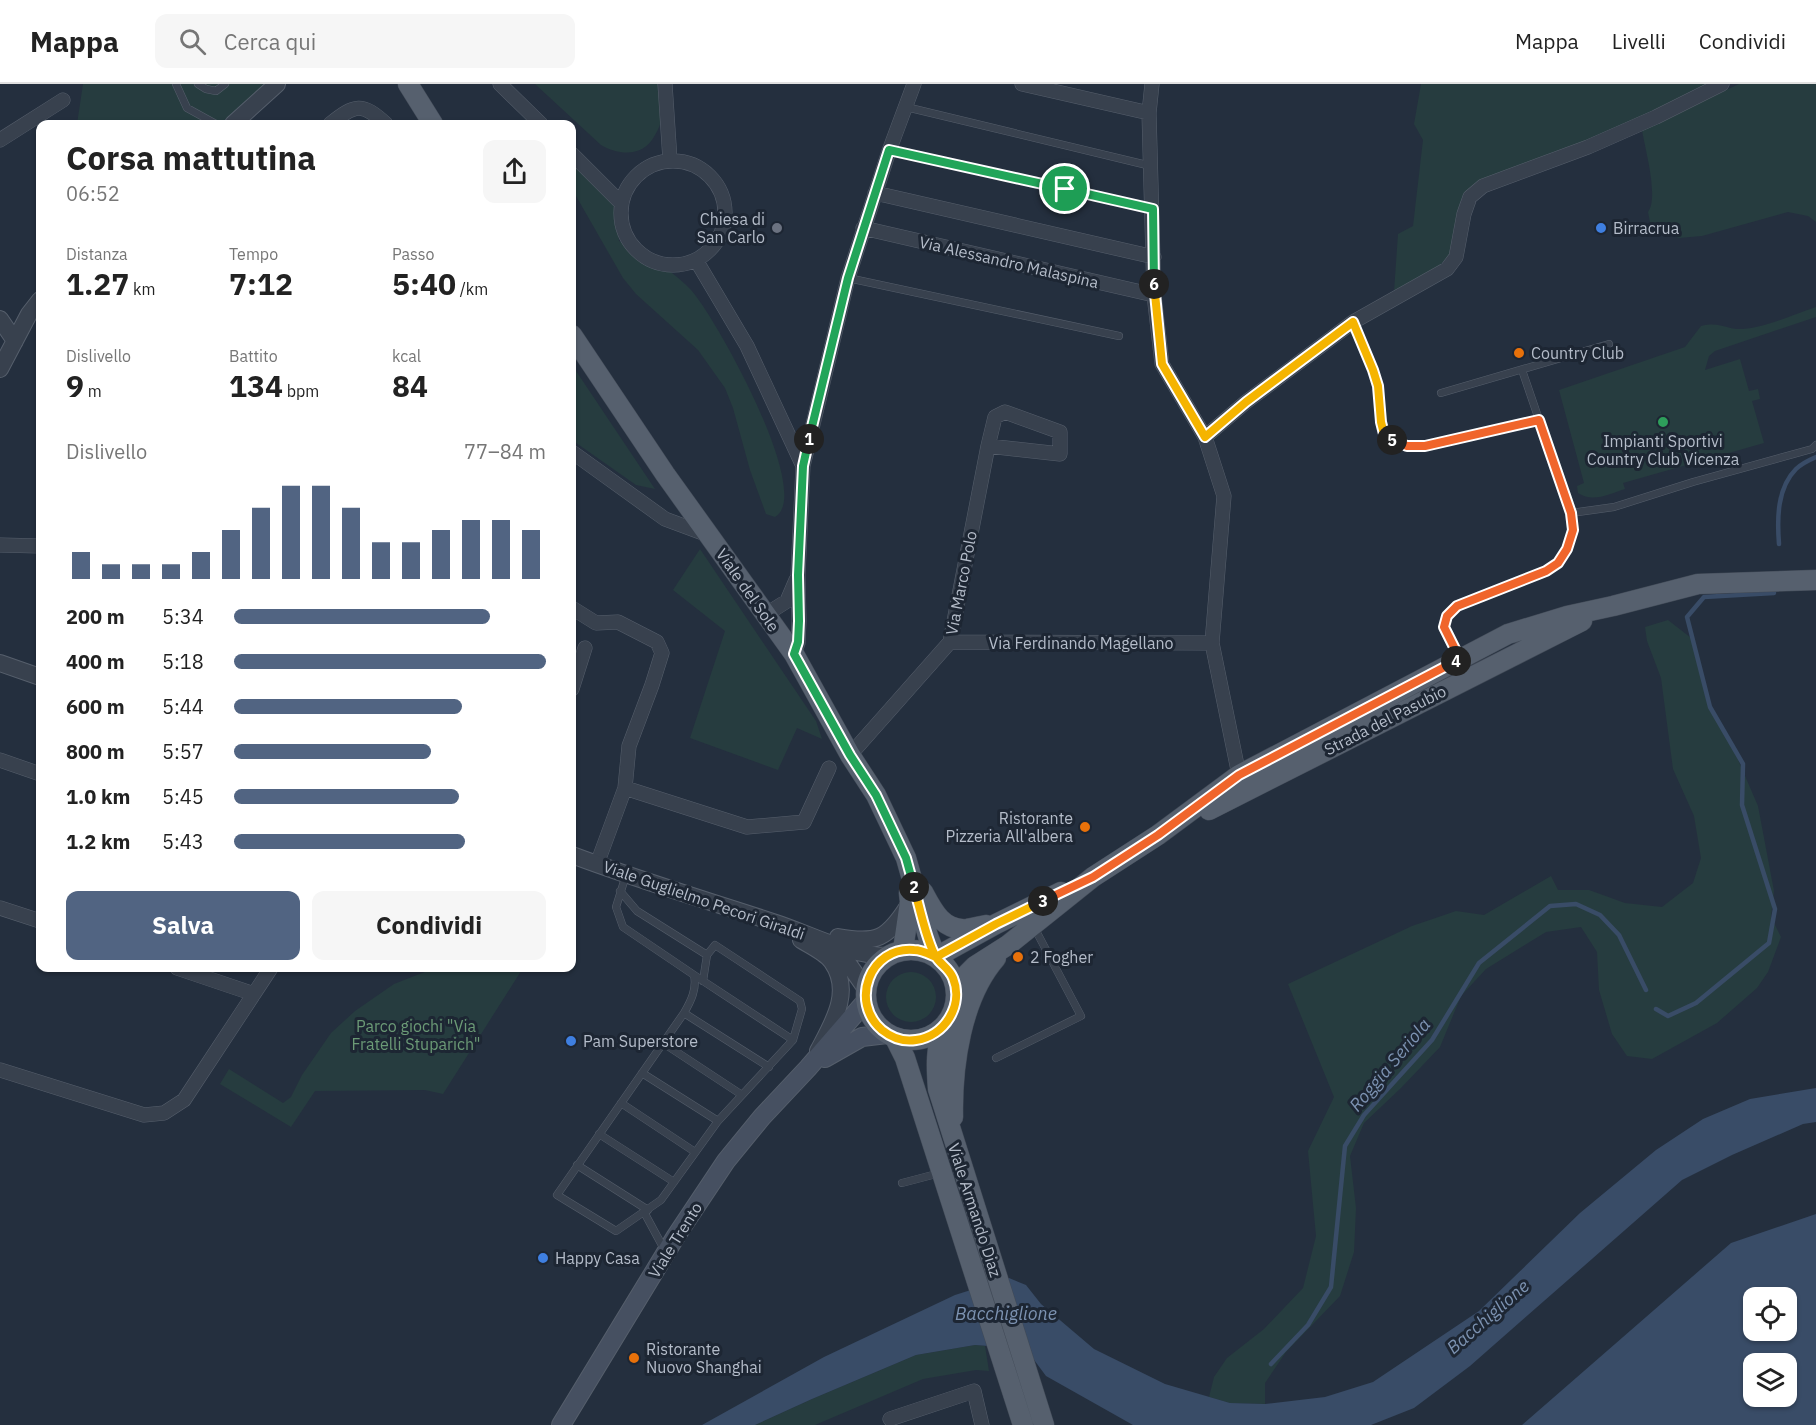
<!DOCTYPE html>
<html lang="it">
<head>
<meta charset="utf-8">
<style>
	body { margin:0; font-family:"IBM Plex Sans",sans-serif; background:#f6f6f6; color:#222; height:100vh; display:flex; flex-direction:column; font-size:22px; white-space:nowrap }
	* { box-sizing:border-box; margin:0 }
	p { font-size:20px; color:#767676 }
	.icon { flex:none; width:33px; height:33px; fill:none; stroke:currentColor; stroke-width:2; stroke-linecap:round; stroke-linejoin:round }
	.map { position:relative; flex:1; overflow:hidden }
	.drawer { position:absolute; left:36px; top:36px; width:540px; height:852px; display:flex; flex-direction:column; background:#fff; border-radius:12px; box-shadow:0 2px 4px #0004 }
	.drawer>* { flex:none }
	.buttons { position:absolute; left:1743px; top:1203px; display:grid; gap:12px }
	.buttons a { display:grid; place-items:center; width:54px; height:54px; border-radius:12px; background:#fff; box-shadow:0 2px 4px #0004; font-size:30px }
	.pin { position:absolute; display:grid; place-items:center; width:51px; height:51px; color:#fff; margin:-26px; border:3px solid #fff; border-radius:50%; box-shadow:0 2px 6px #0007 }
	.km { position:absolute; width:30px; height:30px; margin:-15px; border-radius:50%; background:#222; color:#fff; font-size:16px; line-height:30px; text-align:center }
	.round { display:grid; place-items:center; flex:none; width:63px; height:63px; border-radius:12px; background:#f6f6f6 }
	.summary { display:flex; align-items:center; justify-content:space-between; height:102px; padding:0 30px }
	h1 { font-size:33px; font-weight:700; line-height:45px }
	.figures { display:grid; grid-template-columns:repeat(3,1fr); gap:9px; height:102px; padding:6px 30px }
	.figures div { display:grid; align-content:center }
	.figures b { font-size:30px; font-weight:700 }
	.figures small { font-size:16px; font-weight:400 }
	.figures p { font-size:16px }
	.chart { height:168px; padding:12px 30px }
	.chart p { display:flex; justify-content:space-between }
	.chart svg { width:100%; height:108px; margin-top:6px; stroke:#516482; stroke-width:6 }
	.cta { display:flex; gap:12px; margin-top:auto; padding:12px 30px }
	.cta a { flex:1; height:69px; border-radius:12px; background:#516482; color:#fff; font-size:24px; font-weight:700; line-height:69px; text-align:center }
	.cta a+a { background:#f6f6f6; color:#222 }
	ul { padding:0 30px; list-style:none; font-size:20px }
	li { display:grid; grid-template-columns:96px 72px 1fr; align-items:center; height:45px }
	li i { height:15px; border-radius:8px; background:#516482 }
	header { display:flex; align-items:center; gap:36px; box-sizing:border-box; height:84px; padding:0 30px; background:#fff; border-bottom:2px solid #e0e0e0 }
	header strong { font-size:28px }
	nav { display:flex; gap:33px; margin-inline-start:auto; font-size:21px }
	.search { width:420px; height:54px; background:#f6f6f6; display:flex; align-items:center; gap:15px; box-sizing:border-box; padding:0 21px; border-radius:12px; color:#767676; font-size:22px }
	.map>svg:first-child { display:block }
	.green { fill:#263c3f }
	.water { fill:#394c67; fill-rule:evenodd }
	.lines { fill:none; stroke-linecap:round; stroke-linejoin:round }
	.stream { stroke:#394c67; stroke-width:4.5 }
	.service-casing { stroke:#565f6c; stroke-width:8 }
	.minor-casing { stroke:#565f6c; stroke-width:15 }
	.tertiary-casing { stroke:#565f6c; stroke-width:18 }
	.secondary-casing { stroke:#565f6c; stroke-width:20 }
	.primary-casing { stroke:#414a57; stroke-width:21 }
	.service { stroke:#38414e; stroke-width:7 }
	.minor { stroke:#38414e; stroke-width:14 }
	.tertiary { stroke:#38414e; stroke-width:16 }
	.secondary { stroke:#465061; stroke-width:18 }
	.primary { stroke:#56606e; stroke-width:20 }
	.split-1-casing { stroke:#fff; stroke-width:12 }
	.split-2-casing { stroke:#fff; stroke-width:12 }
	.split-3-casing { stroke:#fff; stroke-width:12 }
	.split-4-casing { stroke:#fff; stroke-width:12 }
	.split-5-casing { stroke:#fff; stroke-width:12 }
	.split-6-casing { stroke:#fff; stroke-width:12 }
	.split-7-casing { stroke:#fff; stroke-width:12 }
	.split-1 { stroke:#22a559; stroke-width:8 }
	.split-2 { stroke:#22a559; stroke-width:8 }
	.split-3 { stroke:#f5b400; stroke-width:8 }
	.split-4 { stroke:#f0652b; stroke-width:8 }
	.split-5 { stroke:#f0652b; stroke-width:8 }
	.split-6 { stroke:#f5b400; stroke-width:8 }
	.split-7 { stroke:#22a559; stroke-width:8 }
	.worship-dot { fill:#6b7280; stroke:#1d2633; stroke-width:2 }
	.shop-dot { fill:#3f7fe0; stroke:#1d2633; stroke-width:2 }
	.food-dot { fill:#e8710a; stroke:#1d2633; stroke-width:2 }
	.leisure-dot { fill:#2e9e5b; stroke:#1d2633; stroke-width:2 }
	.labels { text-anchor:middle; stroke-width:6; stroke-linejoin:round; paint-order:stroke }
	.poi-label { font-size:16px; fill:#b4bcc9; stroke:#1d2633; text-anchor:start }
	.street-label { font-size:16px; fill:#b4bcc9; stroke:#1d2633 }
	.park-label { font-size:16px; fill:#6b9a76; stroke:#1d2633 }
	.water-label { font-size:18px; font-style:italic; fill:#7c92b1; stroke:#1d2633 }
</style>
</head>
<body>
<header>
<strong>Mappa</strong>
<div class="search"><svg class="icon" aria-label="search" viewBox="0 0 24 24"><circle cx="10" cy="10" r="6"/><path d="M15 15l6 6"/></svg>Cerca qui</div>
<nav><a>Mappa</a><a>Livelli</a><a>Condividi</a></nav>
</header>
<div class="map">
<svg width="1816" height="1341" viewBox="0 0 1816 1341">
	<rect width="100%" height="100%" fill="#242f3e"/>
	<!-- green -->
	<path class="green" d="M83,0h182l-45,40h-143z
		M535,0h123c0,10 3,19 4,29 0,7 -3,16 -7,22 -11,22 -35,21 -54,10z
		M1421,0h290l-51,25 -194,85 -15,60 -13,13 -44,25 4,-58 15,-8 10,-86 -9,-16z
		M1739,0h77v138l-8,-6 -20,-4 -86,24 -23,2 -17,-6 -12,-10 -2,-10c11,-15 -3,-63 -6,-82z
		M572,76l42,45 3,10 2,26c25,14 53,28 72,49 24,26 124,205 84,227l-9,-3 -16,-44 -17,-62 -8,-20 -27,-38 -62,-56 -13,-16 -51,-89z
		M1816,223v10l-101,34 -6,5 -4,14 35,-11 9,32 9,-2 2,10 -8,2 12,42 -141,40 2,6c-16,5 -32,14 -47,4l-1,-7 7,-3 -25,-93 126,-43 16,-21c19,-5 26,4 42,3 21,-1 52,-15 73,-22z
		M572,281l83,124 -19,-4 -64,-45z
		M700,465l116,172 6,18 -25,-11 -19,42 -88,-32 35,-107 -52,-41z
		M1668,536l27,21 14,61 21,39 28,65 16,85 -3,26 10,20 -13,35 -11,16 -40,35 -65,36 -25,-3 -15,-22 -13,-44 -2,-38 -16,-25 -35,5 -60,37 -25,27 -21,51 -39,41 -37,35 -14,33 6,52 -2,44 -14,44 -54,56 -21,31v21l-35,-1 -21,-6 5,-20 13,-19 37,-29 39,-41 13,-52 -8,-85 26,-54 -46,-113 124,-58 44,-15 28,4 67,-39 7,14h31l36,13 37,4 31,-24 8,-25 -7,-42 -21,-47 -12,-91 -14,-37 -2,-14z
		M435,884h88l-80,126 -18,-4 -110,1 -24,36 -71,-43 9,-15 54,34 8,-6 11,-22 29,-42 24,-22 39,-27z
		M886 913a25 25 0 1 1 50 0a25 25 0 1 1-50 0Z
		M975,1261l10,1 4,25 -13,-1 -53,9 -108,46h-60l57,-26 104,-44z"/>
	<!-- water -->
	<path class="water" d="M1816,1004v34l-13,2 -71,31 -50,25 -212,186 -56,42 -43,17h-238l-87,-49 -20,-27 -51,-4 -59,10 -104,44 -57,26h-53l122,-68 131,-62 54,-17 17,7 15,19 53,45 71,35 65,19 35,1 60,-7 48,-15 106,-71 101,-98 76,-63 47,-31 47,-20z
		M1816,1130v211h-294l209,-182zM1754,1214h32v32h-32zM1754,1280h32v32h-32z"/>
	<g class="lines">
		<!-- stream -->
		<path class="stream" d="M1779,460c-2,-25 -2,-56 17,-75 5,-5 13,-9 20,-12
			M1656,925l12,7 28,-13 73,-60 6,-34 -33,-104 1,-41 -33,-57 -23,-90 17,-20 70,-4
			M1271,1280l37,-39 23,-38 14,-141 19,-31 68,-75 47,-77 71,-57 26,-2 24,11 19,20 27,55"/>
		<defs>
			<path id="service" d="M176,0l11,24 29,16
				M198,0l8,5 10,2 9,-7
				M906,23l245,59
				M889,67l264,58
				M848,194l271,58
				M1353,238c9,21 22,43 25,66 2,14 -1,35 7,47 10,12 26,11 40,11l114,-26
				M1441,309l168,-49
				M1571,429l43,-6 79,-25 119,-33 4,-4
				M1458,573l-14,-30 3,-11 10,-10 89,-35c22,-15 28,-32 25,-58l-49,-143
				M626,791l-10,32 7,20 71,48c3,14 -3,26 -10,38l-127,182 59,36 45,-31 57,-79 75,-81 -99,-65
				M620,807l17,20 70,44 8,-10 85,56 2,8 -9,31
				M703,897l4,-26
				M684,929l85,54
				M663,959l79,52
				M996,974l85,-42 -47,-89
				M642,989l76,48
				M621,1019l74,49
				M599,1050l75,48
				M577,1081l71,45
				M902,1099l38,-10
				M644,1128l20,37"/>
			<path id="minor" d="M500,0l41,40
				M665,0l5,76
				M1022,0l127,29
				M1152,0l-3,29 5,182 8,69 43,73 19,59 -12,147 27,132
				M330,40c25,-20 32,-22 56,0
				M0,56l63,-40
				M572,70l49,49
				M621 129a52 52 0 1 1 104 0a52 52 0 1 1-104 0Z
				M875,109l279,64
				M863,144l291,67
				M696,176l51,86 56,120
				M1205,353l41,-35 107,-80 94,-53 9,-12 8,-43 6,-17 13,-11 105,-39 68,-30 66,-33
				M572,368l93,67 43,16
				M0,461l40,1
				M572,524l24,15 22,-1 39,20 5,11 -10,32 -23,61 -4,42 -28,76
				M765,531l22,-14 9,-21
				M950,558l262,1
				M794,570l4,-11 1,-22 -1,-46 5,-109 45,-188 41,-127 25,-67
				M572,605l13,-41
				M850,671l100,-113 38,-196 7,-29 10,-5 55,20v22l-72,-8
				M0,676l40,14
				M625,704l122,39 57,-5 25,-54
				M0,824l40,13
				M177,884l77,26
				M0,986l144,45 20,-2 20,-13 87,-132
				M890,1335l84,-28 8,34"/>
			<path id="tertiary" d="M233,40l44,-40
				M0,235l15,22
				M0,285l29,-55 11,-14
				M0,579l40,14
				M572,771c66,25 134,45 201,67 38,12 73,33 114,34
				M838,853c39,7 49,2 70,-31
				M801,856c10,6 25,13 31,22 21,30 0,62 -14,89
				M836,862l30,43"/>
			<path id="secondary" d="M825,974l37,-21 25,-3
				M561,1341l115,-189 50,-75 36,-44 46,-49 58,-67"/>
			<path id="primary" d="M408,0l25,40
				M572,251l93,139 129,180 56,101 26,40 30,63 22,78 8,21 60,-33 65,-32
				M1209,726l373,-189
				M923,808c10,19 20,39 44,37 7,-1 13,-3 19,-4
				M866 911a45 45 0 1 1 90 0a45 45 0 1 1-90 0Z
				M903,866l7,-48 -1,-9
				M955,921l8,-23 4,-8 8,-8 33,-21 85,-68 65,-42 81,-60 269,-141 59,-18 46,-10 85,-22 118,-4
				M943,943c-7,23 -7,37 -5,62l106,336
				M895,954l10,20 118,367
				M953,1033c-1,-51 8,-119 43,-159"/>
		</defs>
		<!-- service casing -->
		<use href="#service" class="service-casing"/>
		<!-- minor casing -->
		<use href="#minor" class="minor-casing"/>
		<!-- tertiary casing -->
		<use href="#tertiary" class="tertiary-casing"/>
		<!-- secondary casing -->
		<use href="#secondary" class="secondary-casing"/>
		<!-- primary casing -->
		<use href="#primary" class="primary-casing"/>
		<!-- service -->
		<use href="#service" class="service"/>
		<!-- minor -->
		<use href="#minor" class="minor"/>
		<!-- tertiary -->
		<use href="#tertiary" class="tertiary"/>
		<!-- secondary -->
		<use href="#secondary" class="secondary"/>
		<!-- primary -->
		<use href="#primary" class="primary"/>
	</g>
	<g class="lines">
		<defs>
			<path id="split-1" d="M809,355l39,-161 41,-128 176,39"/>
			<path id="split-2" d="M809,355l-6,27 -5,109 1,46 -1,21 -4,12 56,101 26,40 30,63 8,29"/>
			<path id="split-3" d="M914,803c5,18 13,56 22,70 5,8 13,11 17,21 11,27 -8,58 -37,62 -12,2 -24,-2 -34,-10 -33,-28 -12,-84 32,-80 8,0 15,4 22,7l60,-33 47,-23"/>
			<path id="split-4" d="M1043,817l50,-24 65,-42 81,-60 217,-114"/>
			<path id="split-5" d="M1392,356l15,6h18l114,-26 32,93 2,17 -6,19 -9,14 -12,8 -89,35 -10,10 -3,11 16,32 -4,2"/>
			<path id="split-6" d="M1154,200l8,80 43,73 41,-35 107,-80 20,48 5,16 3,36 3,12 8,6"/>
			<path id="split-7" d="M1065,105l88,20 1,75"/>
		</defs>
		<!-- split-1 casing -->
		<use href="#split-1" class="split-1-casing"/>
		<!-- split-2 casing -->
		<use href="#split-2" class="split-2-casing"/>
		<!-- split-3 casing -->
		<use href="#split-3" class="split-3-casing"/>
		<!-- split-4 casing -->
		<use href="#split-4" class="split-4-casing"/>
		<!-- split-5 casing -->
		<use href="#split-5" class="split-5-casing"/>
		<!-- split-6 casing -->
		<use href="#split-6" class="split-6-casing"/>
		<!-- split-7 casing -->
		<use href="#split-7" class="split-7-casing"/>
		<!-- split-1 -->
		<use href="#split-1" class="split-1"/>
		<!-- split-2 -->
		<use href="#split-2" class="split-2"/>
		<!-- split-3 -->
		<use href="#split-3" class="split-3"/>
		<!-- split-4 -->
		<use href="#split-4" class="split-4"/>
		<!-- split-5 -->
		<use href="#split-5" class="split-5"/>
		<!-- split-6 -->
		<use href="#split-6" class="split-6"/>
		<!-- split-7 -->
		<use href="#split-7" class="split-7"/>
	</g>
	<!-- markers -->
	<circle class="worship-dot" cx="777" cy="144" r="6"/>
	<g class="shop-dot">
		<circle cx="1601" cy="144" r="6"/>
		<circle cx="571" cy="957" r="6"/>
		<circle cx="543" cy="1174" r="6"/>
	</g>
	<g class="food-dot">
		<circle cx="1519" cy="269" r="6"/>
		<circle cx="1085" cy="743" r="6"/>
		<circle cx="1018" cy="873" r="6"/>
		<circle cx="634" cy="1274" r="6"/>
	</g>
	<circle class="leisure-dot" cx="1663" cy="338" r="6"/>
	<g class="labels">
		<!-- poi labels -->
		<g class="poi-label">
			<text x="765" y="141" text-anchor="end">Chiesa di<tspan x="765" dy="18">San Carlo</tspan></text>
			<text x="1613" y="150">Birracrua</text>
			<text x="1531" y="275">Country Club</text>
			<text x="1663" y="363" text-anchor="middle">Impianti Sportivi<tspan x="1663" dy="18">Country Club Vicenza</tspan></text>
			<text x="1073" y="740" text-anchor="end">Ristorante<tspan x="1073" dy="18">Pizzeria All'albera</tspan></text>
			<text x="1030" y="879">2 Fogher</text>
			<text x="583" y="963">Pam Superstore</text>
			<text x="555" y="1180">Happy Casa</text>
			<text x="646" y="1271">Ristorante<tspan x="646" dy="18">Nuovo Shanghai</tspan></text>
		</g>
		<!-- street labels -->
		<g class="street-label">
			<text transform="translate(1009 178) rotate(13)" y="6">Via Alessandro Malaspina</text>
			<text transform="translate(961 499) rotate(-79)" y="6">Via Marco Polo</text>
			<text transform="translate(748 506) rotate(55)" y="6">Viale del Sole</text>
			<text x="1081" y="565">Via Ferdinando Magellano</text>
			<text transform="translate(1385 636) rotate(-27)" y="6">Strada del Pasubio</text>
			<text transform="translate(704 816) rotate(19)" y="6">Viale Guglielmo Pecori Giraldi</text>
			<text transform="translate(975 1126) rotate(72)" y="6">Viale Armando Diaz</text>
			<text transform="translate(675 1156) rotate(-58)" y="6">Viale Trento</text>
		</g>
		<!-- park labels -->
		<g class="park-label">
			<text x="416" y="948">Parco giochi "Via<tspan x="416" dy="18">Fratelli Stuparich"</tspan></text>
		</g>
		<!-- water labels -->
		<g class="water-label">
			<text transform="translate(1390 981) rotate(-50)" y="6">Roggia Seriola</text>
			<text x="1006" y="1236">Bacchiglione</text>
			<text transform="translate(1488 1233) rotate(-41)" y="6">Bacchiglione</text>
		</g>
	</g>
</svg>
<div class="buttons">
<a><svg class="icon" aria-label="locate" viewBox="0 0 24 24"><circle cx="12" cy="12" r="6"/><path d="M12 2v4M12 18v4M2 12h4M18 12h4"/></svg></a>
<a><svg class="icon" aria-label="layers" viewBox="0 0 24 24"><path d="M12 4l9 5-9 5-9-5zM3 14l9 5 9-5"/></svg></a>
</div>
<div class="pin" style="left:1065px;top:105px;background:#1e9e55"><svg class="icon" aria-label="arrive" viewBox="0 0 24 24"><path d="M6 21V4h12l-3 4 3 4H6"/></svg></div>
<b class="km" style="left:809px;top:355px">1</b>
<b class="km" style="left:914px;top:803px">2</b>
<b class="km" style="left:1043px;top:817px">3</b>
<b class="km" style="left:1456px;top:577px">4</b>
<b class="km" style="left:1392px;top:356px">5</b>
<b class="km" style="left:1154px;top:200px">6</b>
<section class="drawer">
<div class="summary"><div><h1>Corsa mattutina</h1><p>06:52</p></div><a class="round"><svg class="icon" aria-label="share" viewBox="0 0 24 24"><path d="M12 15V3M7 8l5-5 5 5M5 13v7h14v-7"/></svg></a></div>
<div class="figures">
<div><p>Distanza</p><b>1.27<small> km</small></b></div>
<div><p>Tempo</p><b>7:12</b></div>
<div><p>Passo</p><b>5:40<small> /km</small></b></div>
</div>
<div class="figures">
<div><p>Dislivello</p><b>9<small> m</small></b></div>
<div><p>Battito</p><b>134<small> bpm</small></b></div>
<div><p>kcal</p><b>84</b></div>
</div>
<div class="chart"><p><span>Dislivello</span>77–84 m</p>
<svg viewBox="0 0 160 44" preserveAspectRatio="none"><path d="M5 44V33M15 44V38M25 44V38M35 44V38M45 44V33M55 44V24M65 44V15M75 44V6M85 44V6M95 44V15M105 44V29M115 44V29M125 44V24M135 44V20M145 44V20M155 44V24"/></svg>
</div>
<ul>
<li><b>200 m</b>5:34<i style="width:82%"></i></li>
<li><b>400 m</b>5:18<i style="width:100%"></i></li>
<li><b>600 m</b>5:44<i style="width:73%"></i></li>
<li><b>800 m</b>5:57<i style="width:63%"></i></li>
<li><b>1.0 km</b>5:45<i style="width:72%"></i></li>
<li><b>1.2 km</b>5:43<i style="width:74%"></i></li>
</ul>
<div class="cta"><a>Salva</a><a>Condividi</a></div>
</section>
</div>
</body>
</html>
